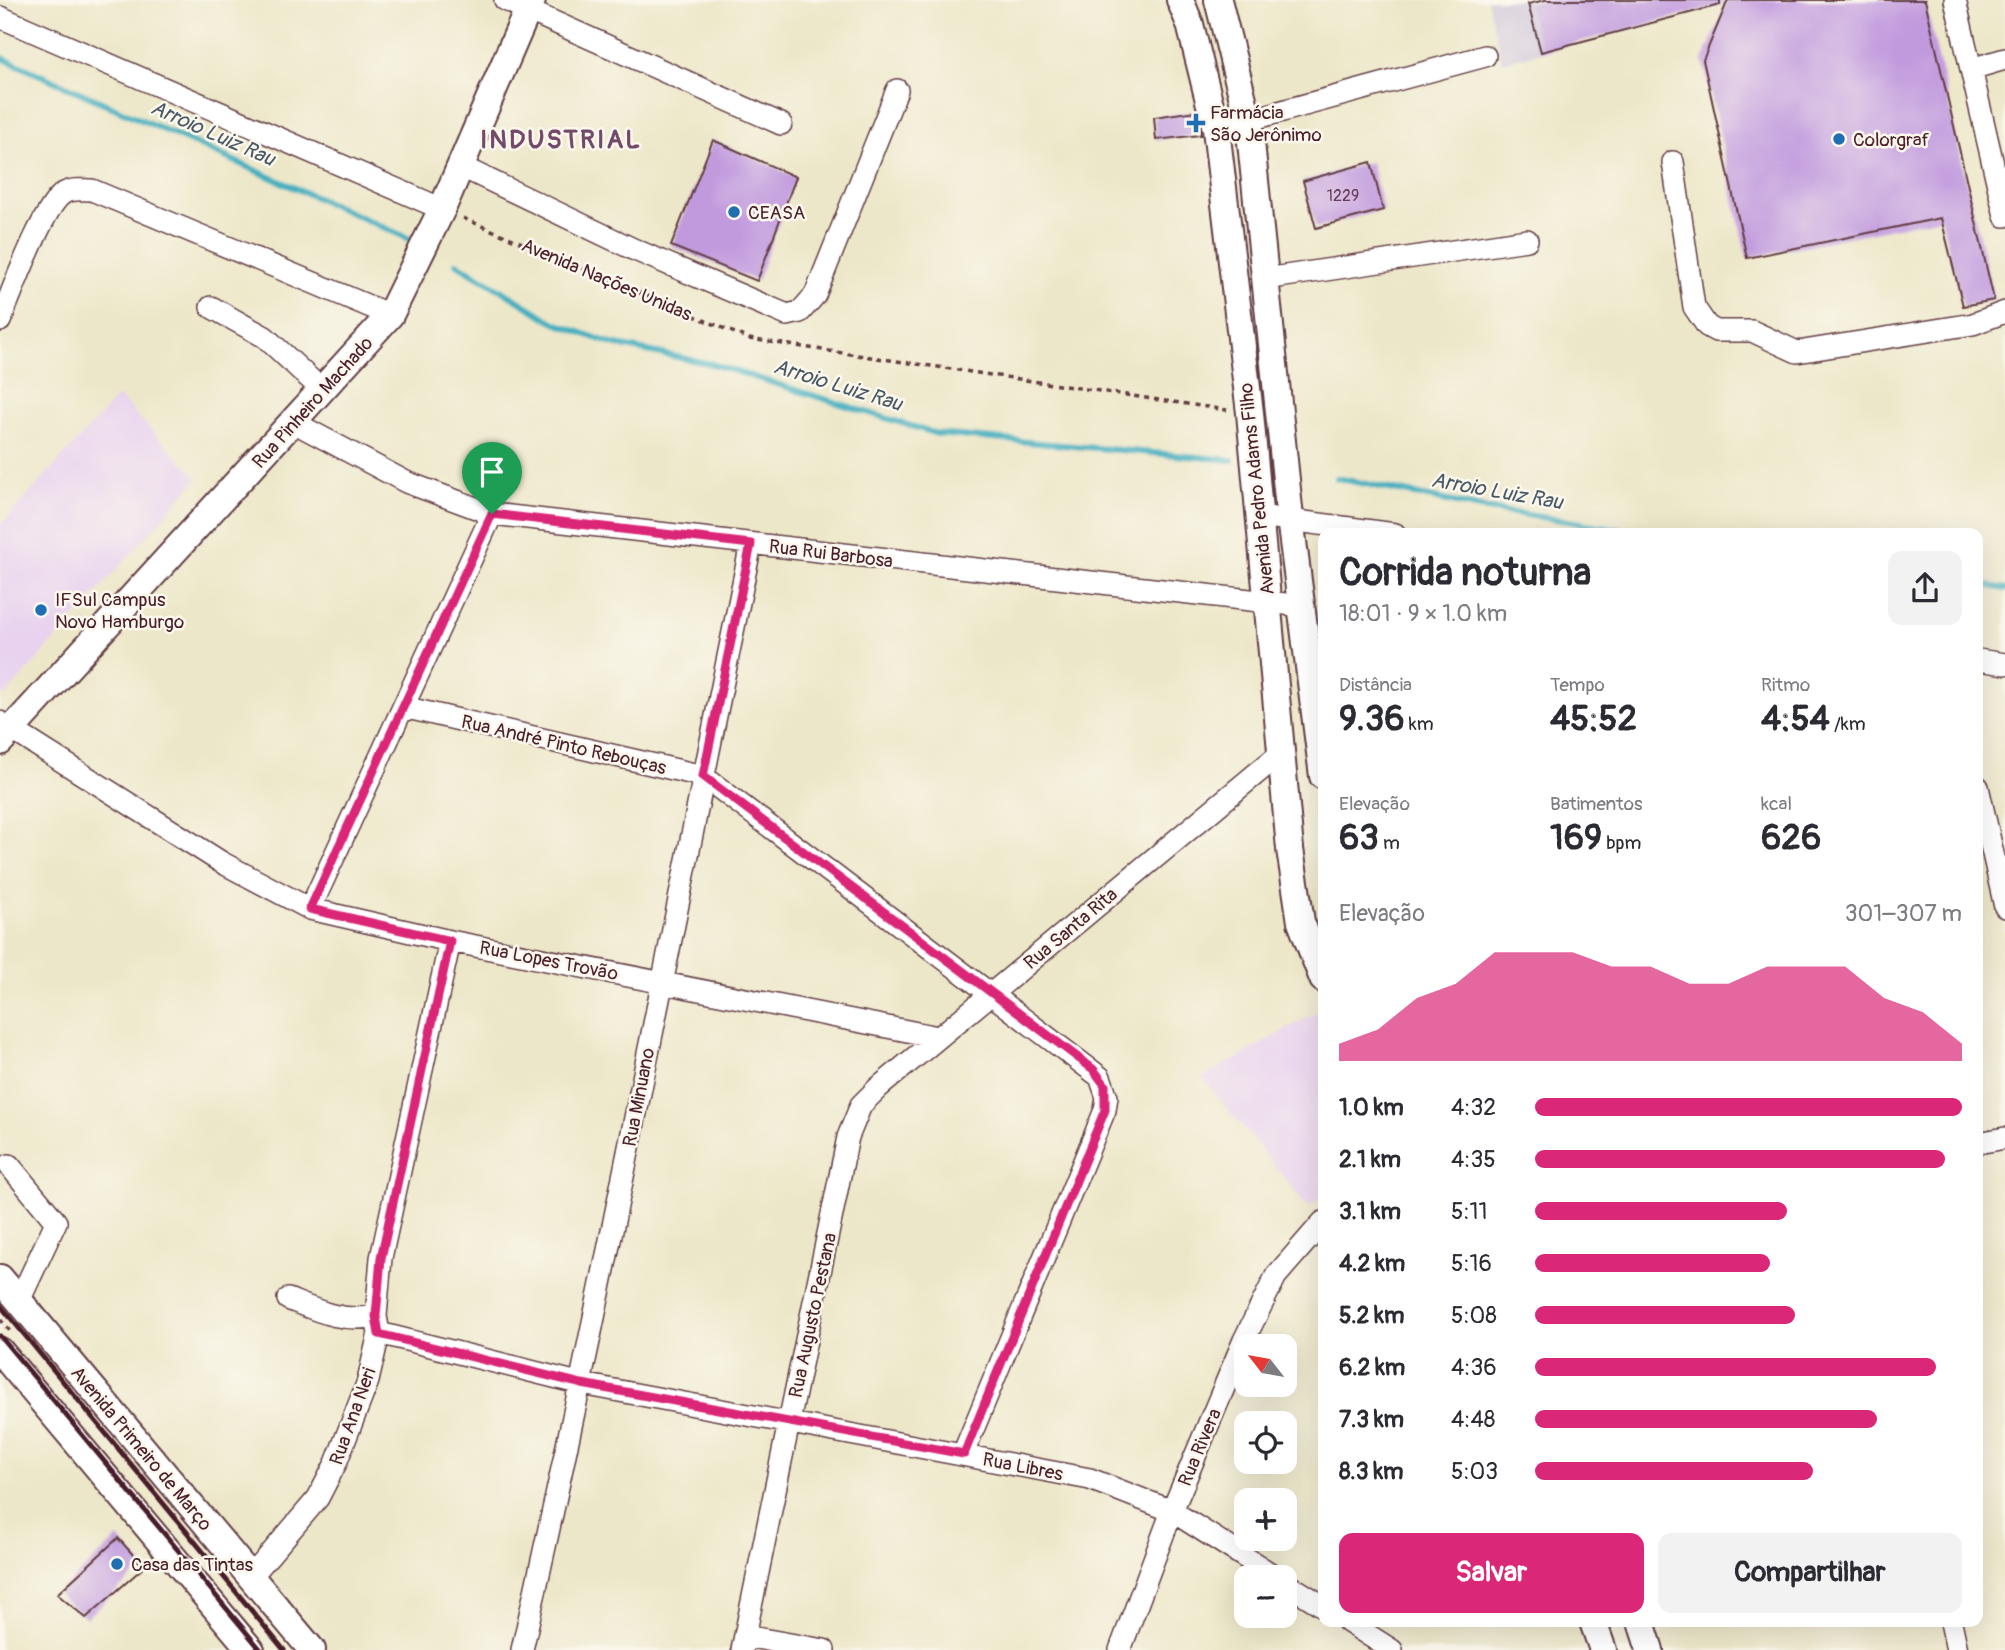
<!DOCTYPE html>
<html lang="pt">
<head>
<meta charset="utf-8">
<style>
	body { margin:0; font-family:Pangolin,sans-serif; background:#f2f2f3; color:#2b2b33; height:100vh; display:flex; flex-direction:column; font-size:26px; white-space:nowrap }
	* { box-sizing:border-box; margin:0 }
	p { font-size:23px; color:#7c7c81 }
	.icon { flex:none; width:38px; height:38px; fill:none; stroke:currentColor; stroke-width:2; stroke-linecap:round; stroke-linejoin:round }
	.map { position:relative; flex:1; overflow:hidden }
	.details { position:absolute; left:1318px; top:528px; width:665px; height:1099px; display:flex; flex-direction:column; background:#fff; border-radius:14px; box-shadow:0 7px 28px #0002 }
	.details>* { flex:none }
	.needle { width:46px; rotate:301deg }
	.buttons { position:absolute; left:1234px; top:1334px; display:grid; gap:14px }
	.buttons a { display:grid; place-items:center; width:63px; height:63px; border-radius:14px; background:#fff; box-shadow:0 7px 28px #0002; font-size:35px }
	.pin { position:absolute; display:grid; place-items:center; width:60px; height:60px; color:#fff; margin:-72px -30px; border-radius:50% 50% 50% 0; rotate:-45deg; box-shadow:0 0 7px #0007 }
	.pin .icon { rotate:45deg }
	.round { display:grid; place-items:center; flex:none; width:74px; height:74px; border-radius:14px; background:#f2f2f3 }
	.summary { display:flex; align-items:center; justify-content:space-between; height:119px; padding:0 21px }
	h1 { font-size:38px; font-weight:800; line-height:52px }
	.metrics { display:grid; grid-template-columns:repeat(3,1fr); gap:10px; height:119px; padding:7px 21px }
	.metrics div { display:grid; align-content:center }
	.metrics b { font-size:35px; font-weight:800 }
	.metrics small { font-size:19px; font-weight:400 }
	.metrics p { font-size:19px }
	.chart { height:196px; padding:14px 21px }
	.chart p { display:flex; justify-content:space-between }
	.chart svg { width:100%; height:126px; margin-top:7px; fill:#db2777; opacity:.7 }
	.button { display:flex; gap:14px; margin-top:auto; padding:14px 21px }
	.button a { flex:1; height:80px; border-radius:14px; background:#db2777; color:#fff; font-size:28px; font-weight:800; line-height:80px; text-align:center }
	.button a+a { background:#f2f2f3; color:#2b2b33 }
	ul { padding:0 21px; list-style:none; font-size:23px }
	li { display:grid; grid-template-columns:112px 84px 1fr; align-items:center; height:52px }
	li i { height:18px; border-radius:9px; background:#db2777 }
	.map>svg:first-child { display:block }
	.built { fill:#e8d2ef }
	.industrial { fill:#c9bfd8 }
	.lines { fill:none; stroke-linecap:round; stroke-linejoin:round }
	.stream { stroke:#42afbf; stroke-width:6 }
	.building { fill:#c19ade }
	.minor-casing { stroke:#623d43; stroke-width:24 }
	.major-casing { stroke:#623d43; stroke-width:30 }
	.path { stroke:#623d43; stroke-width:3.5; stroke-dasharray:5 5; stroke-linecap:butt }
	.minor { stroke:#fff; stroke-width:21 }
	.major { stroke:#fff; stroke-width:26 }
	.rail { stroke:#4a1f2b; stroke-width:5 }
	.route-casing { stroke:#fff; stroke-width:14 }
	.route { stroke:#db2777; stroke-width:9 }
	.poi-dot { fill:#1f6fb2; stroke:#fbf7ec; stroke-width:2.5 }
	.labels { text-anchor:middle; stroke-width:5; stroke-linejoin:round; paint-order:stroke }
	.number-label { font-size:16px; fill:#683e58 }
	.poi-label { font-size:19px; fill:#4a1f2b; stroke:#fbf7ec; text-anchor:start }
	.street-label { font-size:19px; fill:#4a1f2b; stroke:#fbf7ec }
	.water-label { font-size:21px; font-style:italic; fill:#475966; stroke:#fbf7ec }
	.district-label { font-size:26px; font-weight:bold; letter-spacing:2px; fill:#744a6a; stroke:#fbf7ec }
</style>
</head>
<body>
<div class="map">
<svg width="2005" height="1650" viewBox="0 0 2005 1650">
	<rect width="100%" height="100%" fill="#fbf7ec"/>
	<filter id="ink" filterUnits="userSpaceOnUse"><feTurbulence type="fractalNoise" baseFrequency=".0143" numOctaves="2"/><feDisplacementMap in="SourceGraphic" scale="14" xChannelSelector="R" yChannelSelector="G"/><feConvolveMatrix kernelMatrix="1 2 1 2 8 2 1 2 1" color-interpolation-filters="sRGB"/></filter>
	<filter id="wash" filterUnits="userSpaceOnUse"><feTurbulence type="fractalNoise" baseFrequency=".00686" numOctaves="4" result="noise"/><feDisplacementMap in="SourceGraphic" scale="28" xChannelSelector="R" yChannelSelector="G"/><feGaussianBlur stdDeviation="1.57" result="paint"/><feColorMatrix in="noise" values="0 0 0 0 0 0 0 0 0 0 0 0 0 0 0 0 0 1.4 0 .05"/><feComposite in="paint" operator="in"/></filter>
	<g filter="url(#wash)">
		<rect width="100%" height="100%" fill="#ede7c9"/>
		<!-- built -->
		<path class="built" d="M118,396l80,82 -193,218 -5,-3v-167z
			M1317,1012l6,15v170l-15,10 -106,-129z"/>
		<!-- industrial -->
		<path class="industrial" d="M1487,0h252l-237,62z"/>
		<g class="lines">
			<!-- stream -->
			<path class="stream" d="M0,57l412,183
				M456,263l99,60 57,21 100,20 225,70 295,26
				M1337,478l144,30 172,26
				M1978,584l27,5"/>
		</g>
		<g id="blocks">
			<!-- building -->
			<path class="building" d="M1545,0h175v5l-179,47 -13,-48z
				M1728,0h197l69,300 -31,6 -22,-88 -194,40 -44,-198z
				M1195,111l6,24 -45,5 -2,-23z
				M713,140l83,37 -39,104 -86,-35z
				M1371,162l12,48 -67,18 -13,-47z
				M118,1538l26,29 -58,51 -29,-24z"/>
		</g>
	</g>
	<g filter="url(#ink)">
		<use href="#blocks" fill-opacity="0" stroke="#623d43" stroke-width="2"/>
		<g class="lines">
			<defs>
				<path id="minor" d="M505,0l276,124
					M1955,0l50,216
					M0,17l442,192
					M1971,69l34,-10
					M1216,129l269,-73
					M1673,162l21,145 13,19 9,5h36l45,21 176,-28 32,-12
					M460,166l173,83 154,66 13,-3 15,-17 82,-205
					M1265,279l262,-39
					M211,307l54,30 58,54
					M0,321c11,-26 43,-116 64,-128 9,-5 18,-3 28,-3l298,125
					M295,423l111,59 86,32 811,92
					M1259,516l136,18
					M1978,660l27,4
					M403,707l300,69 397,301 7,20 -2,13 -142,344
					M0,722l221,140 89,47 140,32 488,96
					M1978,787l27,120
					M310,909l182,-395
					M1978,1143l27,-5
					M9,1165l47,57 -37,79
					M288,1299c30,12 55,24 88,17
					M379,1333l203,51 508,95 82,32 104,66
					M250,1578l68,-80 18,-35 32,-82 11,-48 -3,-17 5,-58 69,-317
					M1284,1582l39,24
					M1348,1622l44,28
					M1951,1622l6,28
					M745,1636l79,14
					M522,1650c83,-367 153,-737 229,-1106
					M742,1650l106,-513 13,-32 17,-17 403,-335
					M1120,1650l52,-139 72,-171 32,-64 47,-54"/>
				<path id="major" d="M1180,0l10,24 26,105 34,284 40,436 11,73 22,57
					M1218,0l31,123 41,395 33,258
					M0,742l390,-427 52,-106 90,-209
					M0,1278l312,372
					M0,1351l251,299
					M1593,1622l10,28
					M1641,1622l9,28"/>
			</defs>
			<!-- minor casing -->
			<use href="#minor" class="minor-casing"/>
			<!-- major casing -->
			<use href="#major" class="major-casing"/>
			<!-- path -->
			<path class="path" d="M463,218l286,121 478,71
				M0,1319l10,12"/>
			<!-- minor -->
			<use href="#minor" class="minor"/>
			<!-- major -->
			<use href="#major" class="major"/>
			<!-- rail -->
			<path class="rail" d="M0,1305l284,345
				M0,1336l261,314"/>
		</g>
	</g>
	<g class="lines" filter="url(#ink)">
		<defs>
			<path id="route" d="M492,514l259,30 -48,232 390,293 12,16v25l-141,344 -382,-70 -203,-50 -3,-18 5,-58 69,-317 -140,-32z"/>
		</defs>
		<!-- route casing -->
		<use href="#route" class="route-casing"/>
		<!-- route -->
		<use href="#route" class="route"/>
	</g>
	<!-- markers -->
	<g class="poi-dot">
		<path d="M1192.5 112.5h7v7h7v7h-7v7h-7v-7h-7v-7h7z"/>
		<circle cx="1839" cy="139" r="7"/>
		<circle cx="734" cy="212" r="7"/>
		<circle cx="41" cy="610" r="7"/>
		<circle cx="117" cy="1564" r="7"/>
	</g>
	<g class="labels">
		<!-- number labels -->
		<g class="number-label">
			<text x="1343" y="201">1229</text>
		</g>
		<!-- poi labels -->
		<g class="poi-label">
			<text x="1210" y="119">Farmácia<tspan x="1210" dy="22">São Jerônimo</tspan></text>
			<text x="1853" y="146">Colorgraf</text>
			<text x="748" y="219">CEASA</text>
			<text x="55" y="606">IFSul Campus<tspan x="55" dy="22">Novo Hamburgo</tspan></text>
			<text x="131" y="1571">Casa das Tintas</text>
		</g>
		<!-- street labels -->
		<g class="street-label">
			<text transform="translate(607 279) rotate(23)" y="7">Avenida Nações Unidas</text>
			<text transform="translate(312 402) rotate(-48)" y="7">Rua Pinheiro Machado</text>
			<text transform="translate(1256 489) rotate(-96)" y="7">Avenida Pedro Adams Filho</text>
			<text transform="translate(831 553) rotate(7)" y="7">Rua Rui Barbosa</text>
			<text transform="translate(564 744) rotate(13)" y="7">Rua André Pinto Rebouças</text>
			<text transform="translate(1070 928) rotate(-40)" y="7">Rua Santa Rita</text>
			<text transform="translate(549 960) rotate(11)" y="7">Rua Lopes Trovão</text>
			<text transform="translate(638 1097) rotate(-79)" y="7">Rua Minuano</text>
			<text transform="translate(812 1315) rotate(-78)" y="7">Rua Augusto Pestana</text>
			<text transform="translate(352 1416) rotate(-70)" y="7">Rua Ana Neri</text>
			<text transform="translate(1199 1447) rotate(-67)" y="7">Rua Rivera</text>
			<text transform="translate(142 1448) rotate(50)" y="7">Avenida Primeiro de Março</text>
			<text transform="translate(1023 1466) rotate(11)" y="7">Rua Libres</text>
		</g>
		<!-- water labels -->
		<g class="water-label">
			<text transform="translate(213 133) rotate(24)" y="7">Arroio Luiz Rau</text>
			<text transform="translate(838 385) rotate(17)" y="7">Arroio Luiz Rau</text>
			<text transform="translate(1497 491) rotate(10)" y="7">Arroio Luiz Rau</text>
		</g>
		<!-- district labels -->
		<g class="district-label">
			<text x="561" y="148">INDUSTRIAL</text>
		</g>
	</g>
</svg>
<div class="buttons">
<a><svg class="needle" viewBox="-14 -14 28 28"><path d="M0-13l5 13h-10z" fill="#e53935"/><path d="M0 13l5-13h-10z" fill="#7c7c81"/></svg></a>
<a><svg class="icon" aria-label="locate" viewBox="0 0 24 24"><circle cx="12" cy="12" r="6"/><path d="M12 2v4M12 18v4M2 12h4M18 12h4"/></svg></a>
<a>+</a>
<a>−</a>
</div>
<div class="pin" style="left:492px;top:514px;background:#1e9e55"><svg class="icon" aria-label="arrive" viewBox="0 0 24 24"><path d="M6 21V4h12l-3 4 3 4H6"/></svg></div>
<section class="details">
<div class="summary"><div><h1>Corrida noturna</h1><p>18:01 · 9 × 1.0 km</p></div><a class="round"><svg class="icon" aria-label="share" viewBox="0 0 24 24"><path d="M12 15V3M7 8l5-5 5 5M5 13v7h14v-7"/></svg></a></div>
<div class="metrics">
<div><p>Distância</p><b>9.36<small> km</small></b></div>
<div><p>Tempo</p><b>45:52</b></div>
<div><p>Ritmo</p><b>4:54<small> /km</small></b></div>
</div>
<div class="metrics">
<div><p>Elevação</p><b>63<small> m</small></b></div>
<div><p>Batimentos</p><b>169<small> bpm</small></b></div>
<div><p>kcal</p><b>626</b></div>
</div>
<div class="chart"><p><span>Elevação</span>301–307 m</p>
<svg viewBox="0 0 160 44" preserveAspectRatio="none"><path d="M0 44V38L10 33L20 22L30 17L40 6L50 6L60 6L70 11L80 11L90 17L100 17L110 11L120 11L130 11L140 22L150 27L160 38V44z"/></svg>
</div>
<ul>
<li><b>1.0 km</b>4:32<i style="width:100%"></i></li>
<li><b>2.1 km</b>4:35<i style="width:96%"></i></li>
<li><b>3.1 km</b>5:11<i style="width:59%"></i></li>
<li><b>4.2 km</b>5:16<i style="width:55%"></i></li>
<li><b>5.2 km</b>5:08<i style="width:61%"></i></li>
<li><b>6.2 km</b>4:36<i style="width:94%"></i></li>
<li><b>7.3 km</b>4:48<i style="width:80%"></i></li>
<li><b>8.3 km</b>5:03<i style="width:65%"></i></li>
</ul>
<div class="button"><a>Salvar</a><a>Compartilhar</a></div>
</section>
</div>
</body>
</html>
